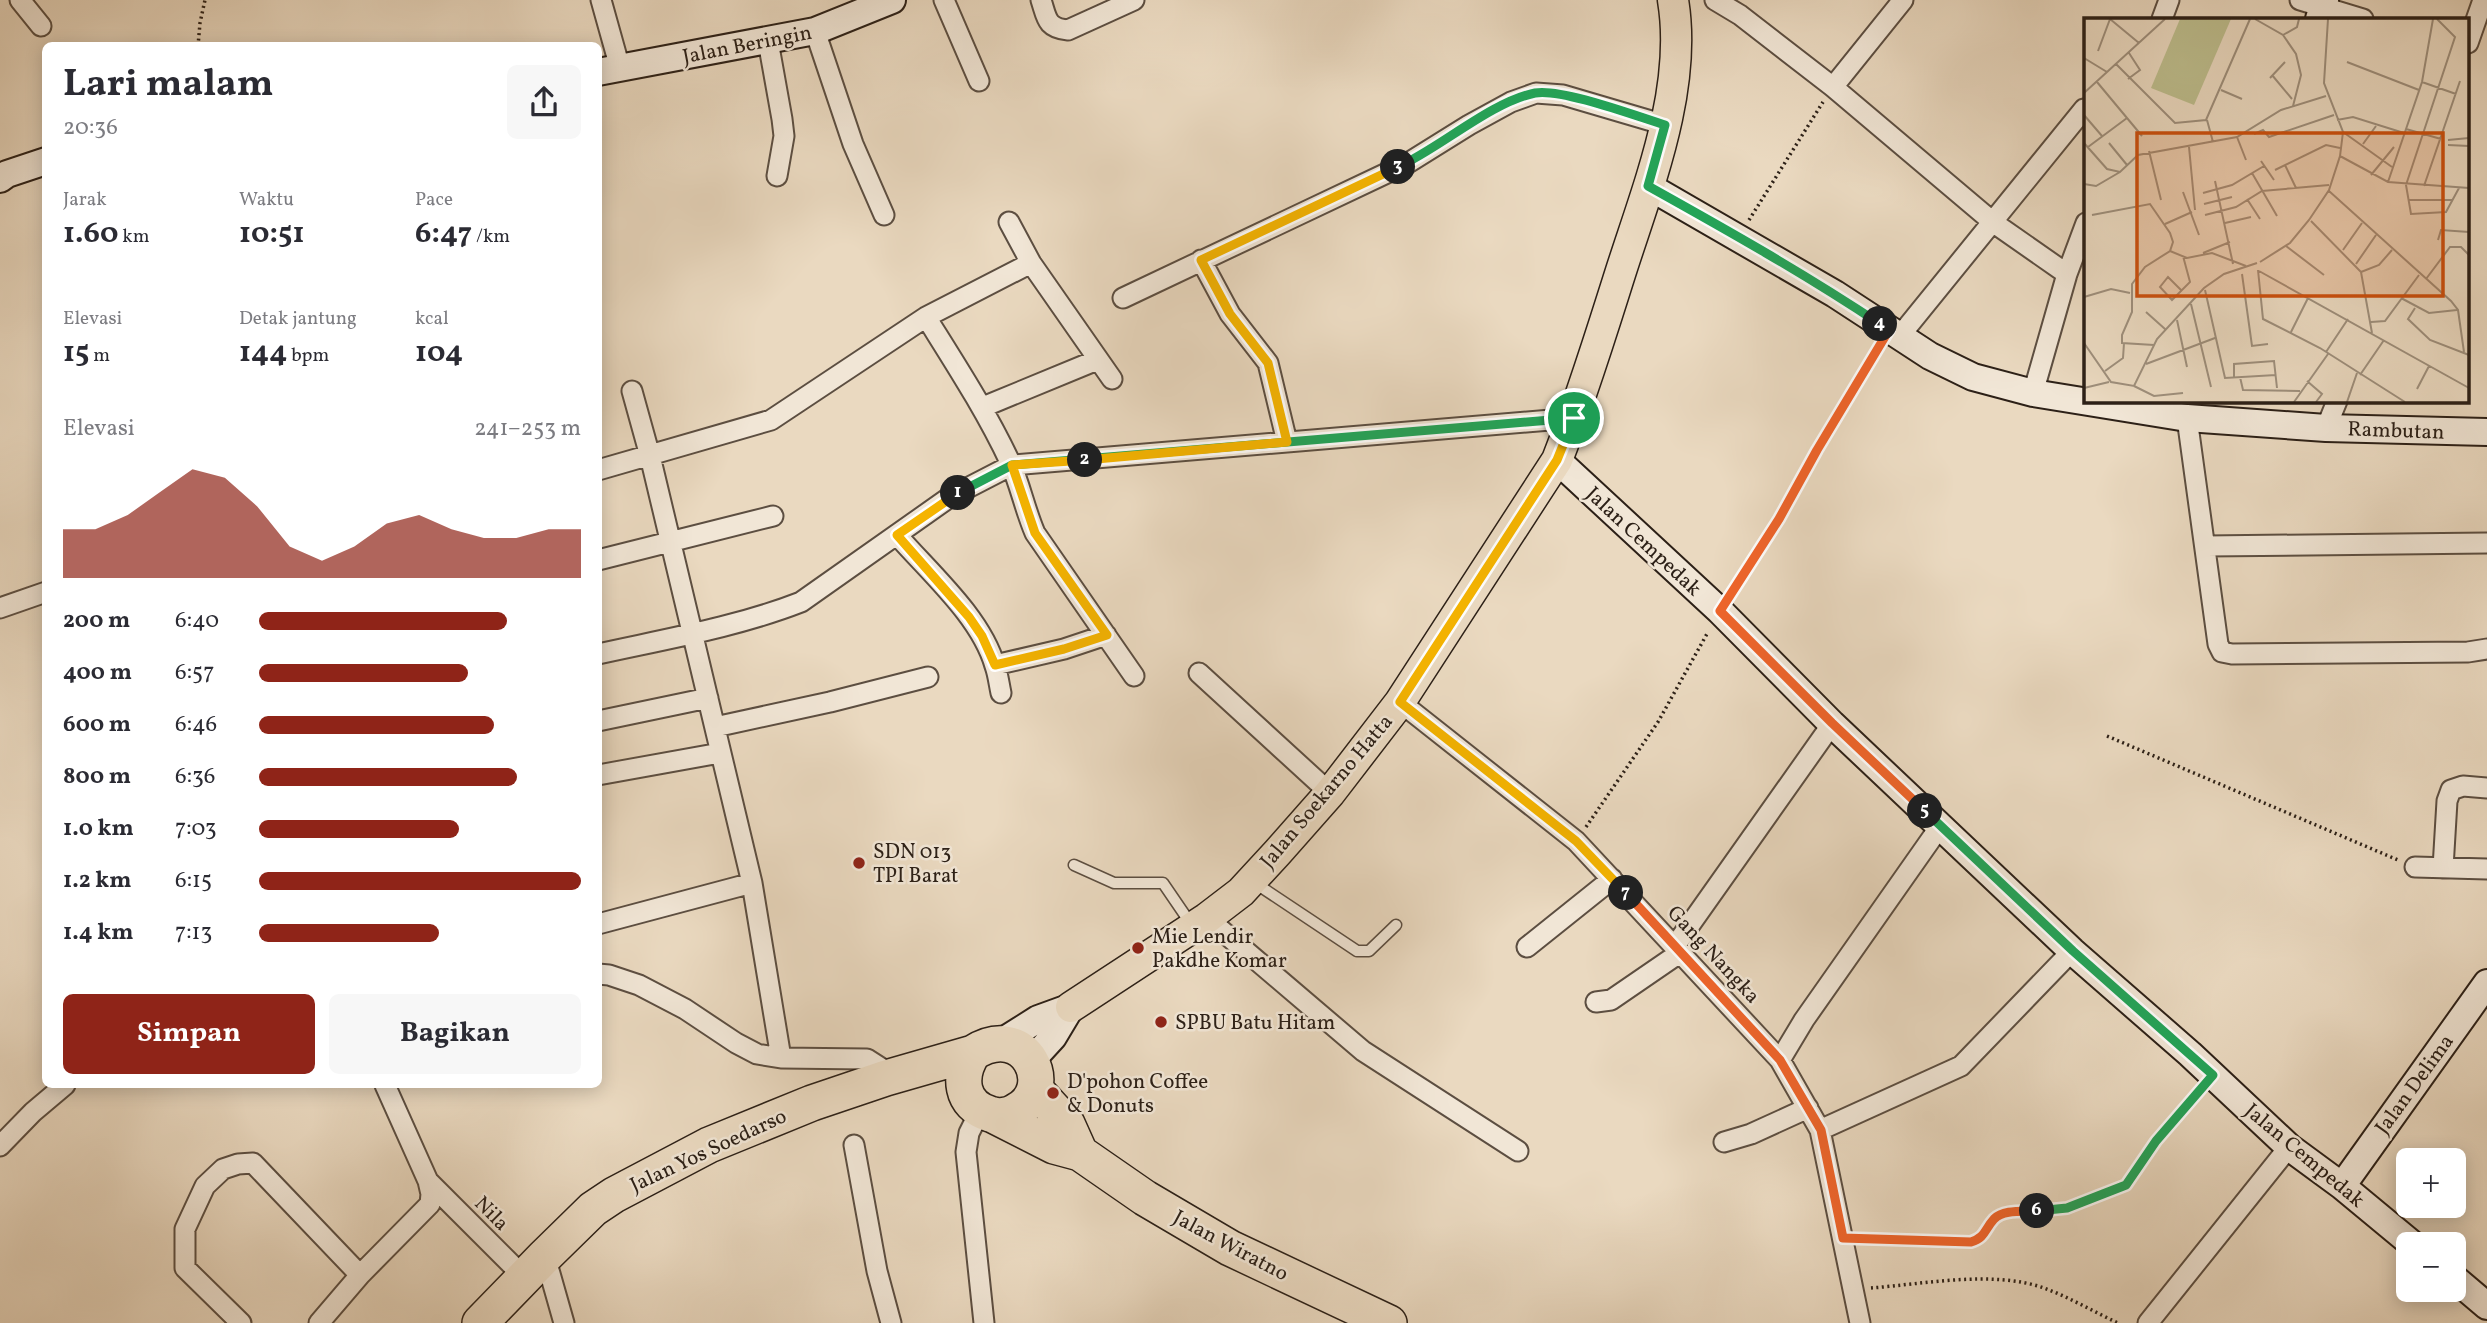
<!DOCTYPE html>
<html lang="id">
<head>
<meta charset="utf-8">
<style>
	body { margin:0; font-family:Vollkorn,serif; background:#f7f7f7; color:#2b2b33; height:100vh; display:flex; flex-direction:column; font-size:26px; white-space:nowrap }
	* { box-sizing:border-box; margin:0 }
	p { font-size:23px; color:#7c7c81 }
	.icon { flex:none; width:38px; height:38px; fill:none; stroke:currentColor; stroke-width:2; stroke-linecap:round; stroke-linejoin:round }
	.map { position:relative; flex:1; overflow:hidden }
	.panel { position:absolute; left:42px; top:42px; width:560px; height:1046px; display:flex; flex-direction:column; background:#fff; border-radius:10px; box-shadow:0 4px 18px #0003 }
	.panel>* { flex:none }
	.tools { position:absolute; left:2396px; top:1148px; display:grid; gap:14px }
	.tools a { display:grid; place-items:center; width:70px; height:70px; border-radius:10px; background:#fff; box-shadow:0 4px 18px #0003; font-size:35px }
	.pin { position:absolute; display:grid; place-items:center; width:60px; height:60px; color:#fff; margin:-30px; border:4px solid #fff; border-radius:50%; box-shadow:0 2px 7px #0007 }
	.km { position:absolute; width:35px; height:35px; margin:-18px; border-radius:50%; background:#222; color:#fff; font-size:19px; line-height:35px; text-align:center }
	.round { display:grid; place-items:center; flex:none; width:74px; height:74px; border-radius:10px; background:#f7f7f7 }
	.overview { display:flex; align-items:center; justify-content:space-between; height:119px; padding:0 21px }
	h1 { font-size:38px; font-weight:700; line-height:52px }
	.metrics { display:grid; grid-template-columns:repeat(3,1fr); gap:10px; height:119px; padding:7px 21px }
	.metrics div { display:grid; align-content:center }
	.metrics b { font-size:30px; font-weight:700 }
	.metrics small { font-size:19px; font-weight:400 }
	.metrics p { font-size:19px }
	.chart { height:196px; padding:14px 21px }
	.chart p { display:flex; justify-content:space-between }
	.chart svg { width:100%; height:126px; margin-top:7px; fill:#8f2418; opacity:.7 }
	.cta { display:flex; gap:14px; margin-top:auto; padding:14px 21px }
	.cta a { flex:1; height:80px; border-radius:10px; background:#8f2418; color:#fff; font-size:28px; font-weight:700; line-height:80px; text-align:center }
	.cta a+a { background:#f7f7f7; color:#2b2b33 }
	ul { padding:0 21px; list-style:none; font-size:23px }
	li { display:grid; grid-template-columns:112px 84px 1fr; align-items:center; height:52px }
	li i { height:18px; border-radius:9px; background:#8f2418 }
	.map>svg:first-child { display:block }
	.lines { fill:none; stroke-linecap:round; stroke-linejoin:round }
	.lane-casing { stroke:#5c4e41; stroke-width:13 }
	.street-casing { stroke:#5c4e41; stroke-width:23 }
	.secondary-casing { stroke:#2c2017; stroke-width:30 }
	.primary-casing { stroke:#2c2017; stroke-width:33 }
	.highway-casing { stroke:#2c2017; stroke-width:38 }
	.path { stroke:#2c2017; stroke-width:3.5; stroke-dasharray:2 3.5; stroke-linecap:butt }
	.lane { stroke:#f1e6d6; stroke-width:10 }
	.street { stroke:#f1e6d6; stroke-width:19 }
	.secondary { stroke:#f1e6d6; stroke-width:26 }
	.primary { stroke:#ead9c0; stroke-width:30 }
	.highway { stroke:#ead9c0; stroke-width:35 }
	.split-1-casing { stroke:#fff; stroke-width:14 }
	.split-2-casing { stroke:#fff; stroke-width:14 }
	.split-3-casing { stroke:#fff; stroke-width:14 }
	.split-4-casing { stroke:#fff; stroke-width:14 }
	.split-5-casing { stroke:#fff; stroke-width:14 }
	.split-6-casing { stroke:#fff; stroke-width:14 }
	.split-7-casing { stroke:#fff; stroke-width:14 }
	.split-8-casing { stroke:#fff; stroke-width:14 }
	.split-1 { stroke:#22a559; stroke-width:9 }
	.split-2 { stroke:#f5b400; stroke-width:9 }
	.split-3 { stroke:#f5b400; stroke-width:9 }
	.split-4 { stroke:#22a559; stroke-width:9 }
	.split-5 { stroke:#f0652b; stroke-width:9 }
	.split-6 { stroke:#22a559; stroke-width:9 }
	.split-7 { stroke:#f0652b; stroke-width:9 }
	.split-8 { stroke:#f5b400; stroke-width:9 }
	.poi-dot { fill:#8f2418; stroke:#f1e6d6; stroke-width:2.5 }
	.labels { text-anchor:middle; stroke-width:5; stroke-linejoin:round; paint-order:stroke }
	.street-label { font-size:21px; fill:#2c2017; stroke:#f1e6d6 }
	.poi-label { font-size:21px; fill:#2c2017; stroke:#f1e6d6; text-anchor:start }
	.inset-road { fill:none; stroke:#9e8f7c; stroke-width:2 }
	.view { fill:#cc500e; fill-opacity:0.15; stroke:#cc500e; stroke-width:3.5 }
	.inset-edge { fill:none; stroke:#2c2017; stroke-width:3.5 }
</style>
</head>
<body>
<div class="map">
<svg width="2487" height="1323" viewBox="0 0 2487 1323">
	<rect width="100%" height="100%" fill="#ead9c0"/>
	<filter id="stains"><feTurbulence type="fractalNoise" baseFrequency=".00286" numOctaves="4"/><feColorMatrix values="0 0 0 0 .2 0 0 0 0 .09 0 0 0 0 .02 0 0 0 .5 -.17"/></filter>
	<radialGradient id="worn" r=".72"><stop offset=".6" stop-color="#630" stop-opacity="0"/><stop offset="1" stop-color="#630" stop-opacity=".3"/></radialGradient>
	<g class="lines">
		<defs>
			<path id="lane" d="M1074,865l40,18h49l28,41
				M1255,883l102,68h12l27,-26"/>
			<path id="street" d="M20,0l21,26
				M601,0l19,68
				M944,0l35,81
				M1041,0c6,18 5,28 27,30l66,-30
				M1715,0l25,15 93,72 161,136 73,51
				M2300,0l63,19
				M2162,19l7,-19
				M815,31l38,113 31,71
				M768,41l14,78 2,17 -7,40
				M2468,43l15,-43
				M1833,87l70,-87
				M1009,222l22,41 81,116
				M1201,260l29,54 38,49 19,79
				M1123,298l285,-135 61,-38 42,-23 25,-9 27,2 102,30
				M926,317c30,48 60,94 84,145 10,22 15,48 25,71l99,143
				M1899,337l185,-228
				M632,391l18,65 102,427 29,175
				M2033,393l34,-119 19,-51
				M983,407l114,-47
				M2187,418l31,226 4,8 10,2 236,-2 19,-3
				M2326,428l11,-27
				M598,470l173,-50 155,-103 105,-54
				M897,535c33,38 84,82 98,131 3,8 4,18 6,27
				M2206,546l281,-3
				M598,560l175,-44
				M0,608l46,-16
				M598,654c68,-15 139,-27 203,-52l149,-105 62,-32 562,-47
				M995,665l69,-16 42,-14
				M1199,673l131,120
				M1400,702l176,139 204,219 40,70 40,193
				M598,721l110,-23
				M715,727l115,-25 98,-25
				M598,775l122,-22
				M2415,867l72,2
				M2443,868l4,-67 4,-11 12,-4 24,2
				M1207,918l156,133 155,100
				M598,924l154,-41
				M1675,946l157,-222
				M1527,947l85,-68
				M598,974l11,1 30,10 46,24 51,34 21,11 24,4 86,1 14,9 5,10
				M1596,1002l15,-2 70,-48
				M1780,1060l24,-40 137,-195
				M980,1111l-11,22 -3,19 18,171
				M1820,1130l141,-64 111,-115
				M1724,1142l27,-8 57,-26
				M854,1145l23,126 14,52
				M0,1146l33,-34 32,-27
				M428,1181l96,96
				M545,1256l19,67
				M241,1323l-56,-55v-39l20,-43 18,-17 15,-5 15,-1 107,112
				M319,1323l41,-48 70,-71 1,-10 -3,-13 -43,-96
				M2148,1323l141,-176"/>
			<path id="secondary" d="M2319,19l6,-19
				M598,72l217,-41 77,-31
				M0,179l7,-5 39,-13
				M1648,186l187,108 95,62 43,21 60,16 154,25 139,10 161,4
				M1557,460l163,151 112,113 240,227 118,103 99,93 53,39 70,58
				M1000,1043l38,-24 33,-12
				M1031,1061l22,-24 18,-30
				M2342,1186l145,-203
				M2454,1278l33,28"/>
			<path id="primary" d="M1071,1007l136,-89 34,-26 36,-39 53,-60 70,-91 157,-242c24,-61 43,-123 63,-186 27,-85 68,-184 53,-274"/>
			<path id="highway" d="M1035,1089l32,35 13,29
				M993,1115l61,31 26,7 65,45 85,50 159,75
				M480,1323l65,-67 48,-47 21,-14 95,-50 103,-42 74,-25 87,-25c53,-34 86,36 43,58 -7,5 -18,6 -26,3 -30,-9 -32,-38 -17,-61"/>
		</defs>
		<!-- lane casing -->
		<use href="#lane" class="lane-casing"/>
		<!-- street casing -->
		<use href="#street" class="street-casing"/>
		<!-- secondary casing -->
		<use href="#secondary" class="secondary-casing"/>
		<!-- primary casing -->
		<use href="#primary" class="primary-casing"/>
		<!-- highway casing -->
		<use href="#highway" class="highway-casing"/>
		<!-- path -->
		<path class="path" d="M198,46l2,-23 5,-23
			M1749,220l74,-118
			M1732,592l47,-73 38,-69 59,-101
			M2107,736l291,124
			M1586,827l72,-105 50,-90
			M1863,1239l108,3 10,-4 14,-20 12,-6 60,-4 59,-23 30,-44 42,-49
			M1871,1288c53,-4 122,-18 173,0 25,9 50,24 74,35"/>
		<!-- lane -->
		<use href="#lane" class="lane"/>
		<!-- street -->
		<use href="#street" class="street"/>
		<!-- secondary -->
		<use href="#secondary" class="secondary"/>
		<!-- primary -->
		<use href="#primary" class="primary"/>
		<!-- highway -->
		<use href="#highway" class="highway"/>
	</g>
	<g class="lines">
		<defs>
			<path id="split-1" d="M958,493l54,-28 562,-47"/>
			<path id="split-2" d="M958,493l-61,42 72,82 13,19 13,29 69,-16 43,-14 -72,-102 -23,-68 73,-5"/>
			<path id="split-3" d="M1085,460l202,-18 -19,-79 -38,-49 -29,-54 197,-93"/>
			<path id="split-4" d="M1398,167c42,-19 93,-65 137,-74 26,-5 101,23 130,32l-17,61c79,44 157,88 232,138"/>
			<path id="split-5" d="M1880,324l9,6 -72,120 -38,69 -59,92 112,112 93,88"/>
			<path id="split-6" d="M1925,811l148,140 140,124 -57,66 -30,44 -59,23 -30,3"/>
			<path id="split-7" d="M1626,893l154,167 41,70 22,108 128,4c15,-5 13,-12 23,-23 10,-10 29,-7 43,-8"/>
			<path id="split-8" d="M1574,418l-17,42 -157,242 176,139 50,52"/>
		</defs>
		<!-- split-1 casing -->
		<use href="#split-1" class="split-1-casing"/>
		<!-- split-2 casing -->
		<use href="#split-2" class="split-2-casing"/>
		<!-- split-3 casing -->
		<use href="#split-3" class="split-3-casing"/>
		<!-- split-4 casing -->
		<use href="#split-4" class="split-4-casing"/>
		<!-- split-5 casing -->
		<use href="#split-5" class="split-5-casing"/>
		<!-- split-6 casing -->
		<use href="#split-6" class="split-6-casing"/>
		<!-- split-7 casing -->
		<use href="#split-7" class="split-7-casing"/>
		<!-- split-8 casing -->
		<use href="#split-8" class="split-8-casing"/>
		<!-- split-1 -->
		<use href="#split-1" class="split-1"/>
		<!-- split-2 -->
		<use href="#split-2" class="split-2"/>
		<!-- split-3 -->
		<use href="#split-3" class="split-3"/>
		<!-- split-4 -->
		<use href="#split-4" class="split-4"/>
		<!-- split-5 -->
		<use href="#split-5" class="split-5"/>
		<!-- split-6 -->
		<use href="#split-6" class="split-6"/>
		<!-- split-7 -->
		<use href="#split-7" class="split-7"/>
		<!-- split-8 -->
		<use href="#split-8" class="split-8"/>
	</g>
	<!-- markers -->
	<g class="poi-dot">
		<circle cx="859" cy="863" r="7"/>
		<circle cx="1138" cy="948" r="7"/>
		<circle cx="1161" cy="1022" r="7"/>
		<circle cx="1053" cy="1093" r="7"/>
	</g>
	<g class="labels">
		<!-- street labels -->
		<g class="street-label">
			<text transform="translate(747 44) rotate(-11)" y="7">Jalan Beringin</text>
			<text transform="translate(2396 430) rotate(2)" y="7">Rambutan</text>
			<text transform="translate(1644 541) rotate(43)" y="7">Jalan Cempedak</text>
			<text transform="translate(1326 791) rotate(-50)" y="7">Jalan Soekarno Hatta</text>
			<text transform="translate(1714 954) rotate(47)" y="7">Gang Nangka</text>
			<text transform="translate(2414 1084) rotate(-54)" y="7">Jalan Delima</text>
			<text transform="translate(708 1150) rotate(-25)" y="7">Jalan Yos Soedarso</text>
			<text transform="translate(2305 1155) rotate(40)" y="7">Jalan Cempedak</text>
			<text transform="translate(492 1213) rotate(45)" y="7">Nila</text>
			<text transform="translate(1231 1245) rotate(28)" y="7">Jalan Wiratno</text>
		</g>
		<!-- poi labels -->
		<g class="poi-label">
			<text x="873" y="858">SDN 013<tspan x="873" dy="24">TPI Barat</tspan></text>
			<text x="1152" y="943">Mie Lendir<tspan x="1152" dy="24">Pakdhe Komar</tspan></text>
			<text x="1175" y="1029">SPBU Batu Hitam</text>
			<text x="1067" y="1088">D'pohon Coffee<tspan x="1067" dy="24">&amp; Donuts</tspan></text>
		</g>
	</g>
	<!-- overview -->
	<g transform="translate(2084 18)">
		<rect width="385" height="385" fill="#ead9c0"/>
		<path d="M96,1h51l-37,86 -43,-17z" fill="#bdbe8e"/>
		<path class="inset-road" d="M26,1l29,24M171,1l28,16 13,19 5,21 -8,31M353,1l18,18 -49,148 5,29 35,-2 13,-24M199,17l14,-8 2,-8M14,33l12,-32M0,40l23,14M263,44l72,28M32,46l59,59 31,-3 44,-101M188,57l20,24M186,60l15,-16M44,61l12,-9 -11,-17M13,64l45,54M338,64l34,12M137,72l21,9M0,75l81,-74M0,97l18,21M123,102l6,22M253,102l16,-3 51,16M322,111l35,10M259,114l49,35M170,116l9,-4 6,7 65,-22M153,119l9,23M364,122l21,-2M0,125l23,26 13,3 18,-17 99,-18 44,-27 45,-14M25,125l18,22M279,126l13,-18M364,127l21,1M4,129l39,-29M105,129l6,63M65,133l12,49M256,138l48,26 81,6M177,143l13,19M201,147l11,23M191,152l51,-25 14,3M168,155l25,43M287,157l23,-28M131,163l18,83M304,164l34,-100 11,-63M0,166l12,2 24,-14M340,168l36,-105M245,173l122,110 7,9 6,42M99,174l16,43M119,175l29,-8 32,-19M163,181l13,20M325,182h43M120,186l28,-7M8,197l58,-11 20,29 3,9 -3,9 -25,16 -13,17v28l-10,23v8l32,2M121,197l31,-8 26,-16 67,-6M227,203l50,51 11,61M141,205l26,-6M81,206l27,-12M354,222l3,-10 28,2M202,228l38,29M259,232l19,-27M86,233l17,7 25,-5 34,13M119,235l27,-11M176,244l30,-19 19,-23 20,-30 11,-34 3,-24 -19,-49 4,-64M272,246l20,-29M174,252l5,49 57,29 85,54M175,253l210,117M277,254l18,-7 13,-15M158,256l10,72 16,-2M342,261l24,-32h11l8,8M97,272l-13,-13 -8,10 12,13 18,-18 -7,-26M121,272l20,88 51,-3M0,279l27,-8 19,4M317,280l28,15 28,-3M107,286l20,83M331,290l-7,11 22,21 39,15M62,294l19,17M93,302l10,47M287,304l14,-1 34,-46M207,314l17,-34M0,325l27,39 23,4 23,-47 47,-51 20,-14 33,-11M242,334l22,-33M62,346l69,-26M21,353l18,-13 1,-15M276,357l24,-35M150,359v-13l40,-3 3,27M156,359l3,13 57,1M223,363l15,13 -6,8M50,368l20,10 29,-3M0,370l25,-6M333,371l12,-23M210,384l34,-48M263,384l10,-29"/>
		<path class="view" d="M53,115h306v163h-306z"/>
		<rect width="385" height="385" class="inset-edge"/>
	</g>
	<rect width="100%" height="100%" filter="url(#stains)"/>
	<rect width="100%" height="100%" fill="url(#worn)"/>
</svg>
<div class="tools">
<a>+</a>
<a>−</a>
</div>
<div class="pin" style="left:1574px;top:418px;background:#1e9e55"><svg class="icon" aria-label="arrive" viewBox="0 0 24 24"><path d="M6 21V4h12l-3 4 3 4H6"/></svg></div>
<b class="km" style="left:958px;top:493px">1</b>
<b class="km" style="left:1085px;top:460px">2</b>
<b class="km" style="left:1398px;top:167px">3</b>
<b class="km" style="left:1880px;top:324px">4</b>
<b class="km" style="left:1925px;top:811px">5</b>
<b class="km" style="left:2037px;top:1211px">6</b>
<b class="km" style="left:1626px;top:893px">7</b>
<section class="panel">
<div class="overview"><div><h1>Lari malam</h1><p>20:36</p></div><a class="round"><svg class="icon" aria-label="share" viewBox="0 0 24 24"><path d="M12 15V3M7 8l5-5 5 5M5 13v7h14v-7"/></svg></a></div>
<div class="metrics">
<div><p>Jarak</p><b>1.60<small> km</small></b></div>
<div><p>Waktu</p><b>10:51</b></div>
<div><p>Pace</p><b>6:47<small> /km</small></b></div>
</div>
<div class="metrics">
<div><p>Elevasi</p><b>15<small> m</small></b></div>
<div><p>Detak jantung</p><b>144<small> bpm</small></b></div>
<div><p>kcal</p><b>104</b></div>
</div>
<div class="chart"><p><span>Elevasi</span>241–253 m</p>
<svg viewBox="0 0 160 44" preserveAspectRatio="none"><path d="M0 44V27L10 27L20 22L30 14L40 6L50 9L60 19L70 33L80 38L90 33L100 25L110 22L120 27L130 30L140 30L150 27L160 27V44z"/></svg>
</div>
<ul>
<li><b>200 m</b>6:40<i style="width:77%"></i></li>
<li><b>400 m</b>6:57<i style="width:65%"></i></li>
<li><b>600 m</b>6:46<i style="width:73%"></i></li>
<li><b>800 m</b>6:36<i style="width:80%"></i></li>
<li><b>1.0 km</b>7:03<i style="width:62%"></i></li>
<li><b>1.2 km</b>6:15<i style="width:100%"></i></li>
<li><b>1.4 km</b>7:13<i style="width:56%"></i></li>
</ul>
<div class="cta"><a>Simpan</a><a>Bagikan</a></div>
</section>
</div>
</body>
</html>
